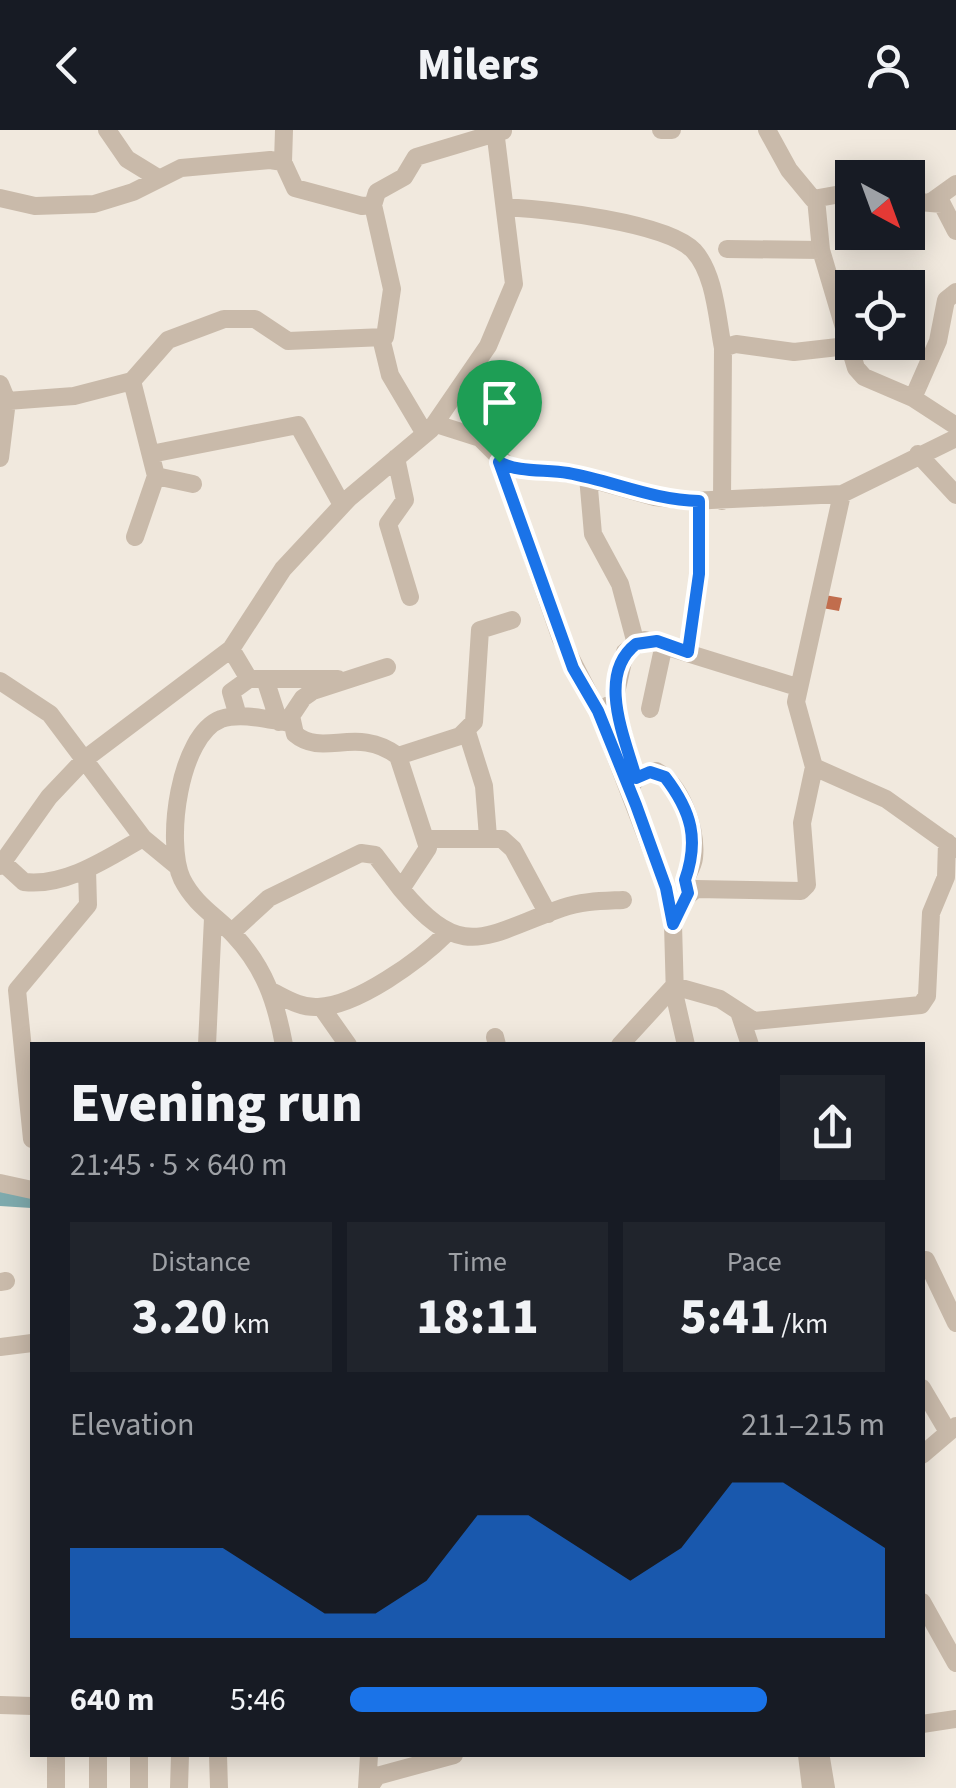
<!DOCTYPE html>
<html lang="en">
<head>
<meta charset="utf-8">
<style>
	body { margin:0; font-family:"Source Sans 3",sans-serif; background:#20242c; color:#f1f3f6; height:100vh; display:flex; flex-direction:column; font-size:38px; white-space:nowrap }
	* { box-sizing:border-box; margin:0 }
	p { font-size:32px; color:#9ea1a6 }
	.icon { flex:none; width:55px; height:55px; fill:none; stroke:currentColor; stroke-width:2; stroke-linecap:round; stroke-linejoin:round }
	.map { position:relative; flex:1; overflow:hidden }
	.drawer { position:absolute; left:30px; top:912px; width:895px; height:715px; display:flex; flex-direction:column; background:#171b24; border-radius:0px; box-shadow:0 5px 25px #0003 }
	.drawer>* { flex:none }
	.needle { width:65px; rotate:139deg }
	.tools { position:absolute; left:835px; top:30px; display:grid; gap:20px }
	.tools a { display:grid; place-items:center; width:90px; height:90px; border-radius:0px; background:#171b24; box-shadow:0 5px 25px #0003; font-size:50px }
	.pin { position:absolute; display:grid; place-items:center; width:85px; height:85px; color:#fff; margin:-102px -42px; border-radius:50% 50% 50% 0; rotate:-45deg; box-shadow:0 0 10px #0007 }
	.pin .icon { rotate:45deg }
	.round { display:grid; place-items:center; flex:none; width:105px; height:105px; border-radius:0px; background:#20242c }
	.head { display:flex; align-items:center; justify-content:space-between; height:170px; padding:0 40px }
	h1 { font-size:55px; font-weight:800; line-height:75px }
	.stats { display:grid; grid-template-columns:repeat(3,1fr); gap:15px; height:170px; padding:10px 40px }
	.stats div { display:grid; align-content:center; border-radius:0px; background:#20242c; text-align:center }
	.stats b { font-size:50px; font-weight:800 }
	.stats small { font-size:28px; font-weight:400 }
	.stats p { font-size:28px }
	.chart { height:280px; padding:20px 40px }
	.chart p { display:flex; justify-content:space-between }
	.chart svg { width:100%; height:180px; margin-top:10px; fill:#1a73e8; opacity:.7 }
	ul { padding:0 40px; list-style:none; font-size:32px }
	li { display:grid; grid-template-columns:160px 120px 1fr; align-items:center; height:75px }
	li i { height:25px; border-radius:12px; background:#1a73e8 }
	header { display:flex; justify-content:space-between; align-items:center; height:130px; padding:0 40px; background:#171b24; font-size:45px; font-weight:800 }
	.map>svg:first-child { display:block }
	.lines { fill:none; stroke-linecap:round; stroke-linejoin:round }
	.river { stroke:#7eaaad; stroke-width:22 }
	.building { fill:#c16d4d }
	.minor { stroke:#c9baaa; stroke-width:18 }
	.route-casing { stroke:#fff; stroke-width:20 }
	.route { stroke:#1a73e8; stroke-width:12 }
</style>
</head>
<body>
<header><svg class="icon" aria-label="back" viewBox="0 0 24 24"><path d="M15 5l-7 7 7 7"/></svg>Milers<svg class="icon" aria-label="person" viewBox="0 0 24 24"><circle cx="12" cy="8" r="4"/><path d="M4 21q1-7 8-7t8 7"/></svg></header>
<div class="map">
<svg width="956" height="1658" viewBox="0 0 956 1658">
	<rect width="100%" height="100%" fill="#f1e9de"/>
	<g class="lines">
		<!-- river -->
		<path class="river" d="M0,1065l32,2"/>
	</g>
	<!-- building -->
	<path class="building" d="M819,464l23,4 -3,13 -22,-4z"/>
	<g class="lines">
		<!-- minor -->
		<path class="minor" d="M107,0l20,29 31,19
			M661,0h11
			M767,0l22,40 24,29 39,-7
			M283,32l1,-32
			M0,68l35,8 59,-2 39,-12 48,-24 89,-8 13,2 12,26 67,18 11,-1
			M816,69l5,51 35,118 8,9 49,21 43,28
			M908,71l34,3 14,27
			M931,72l25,-18
			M505,77c41,2 162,15 189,44 21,23 23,67 29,97
			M727,119l94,1
			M381,208l9,37 35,59
			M132,251l24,95 -21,61
			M0,254l7,17 67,-5 58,-15 36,-41 56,-21h31l33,22 97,-4 7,-48 -19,-84 4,-13 27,-15 12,-20 87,-26
			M913,268l25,-57 8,-41 10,-8
			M436,294l44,14 29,29 64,7 82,23 35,4 152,-7 114,-56
			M151,324l147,-29 44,80
			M918,324l38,41
			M0,328l7,-57
			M396,328l9,42 -17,24 22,73
			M499,331l62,178 37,72 68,177 7,36 2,73 11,48
			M156,346l37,8
			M588,347l5,57 27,50 16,60
			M722,371l1,-153 13,-4 58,8 53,-6
			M231,519l18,30 -18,13 7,24
			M688,522l11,-79v-72
			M387,537l-74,24 -10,7 -12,18 4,18c28,24 62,-9 103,22l62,-20 14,-14 6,-92 32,-10
			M249,549h89
			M265,549l14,43
			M0,551l50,33 93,124 34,28
			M614,572l22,76
			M650,579l14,-65
			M598,581l16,-9 11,-50 20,-12 152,47
			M467,602l17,54 4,51
			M398,626l30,92 -27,41c62,75 84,46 161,19 20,-7 41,-7 61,-8
			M814,637l72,32 70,50
			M629,658l11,-13 16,-4c26,14 41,59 38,87 -1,8 -6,15 -9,23l4,12
			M427,709h75l11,10 35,65
			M0,730l24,22c42,5 84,-24 119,-44
			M0,736l49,-69 36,-38 146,-110 52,-80 66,-71 82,-69 57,-83 26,-62 -19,-154
			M673,794l12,-26 11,-9 105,2 6,-6 -5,-62 12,-56 -18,-65 46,-208
			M232,802l37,-34 92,-45 14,2 26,34
			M273,862c14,7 28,16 45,15 39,-1 102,-47 129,-74
			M322,878l26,37
			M740,885l10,30
			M495,907l2,8
			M207,915l6,-127
			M284,915c-8,-43 -19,-77 -50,-110 -18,-19 -39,-30 -52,-56 -17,-36 -3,-144 39,-160 21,-7 48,1 69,4
			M620,915l54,-59 46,13 34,22 167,-16 6,-9 4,-83 15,-36 1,-35
			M32,1009l-15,-149 71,-85 -1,-36
			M0,1053l32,7
			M926,1130l30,63
			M0,1152l6,-1
			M0,1217l32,-4
			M922,1258l26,44
			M922,1325l34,-29
			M922,1472l34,61
			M0,1575l32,1
			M922,1594l34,-5
			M98,1625v33
			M139,1625v33
			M218,1625l1,33
			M807,1625l14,3 5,30
			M807,1625l4,33
			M56,1658v-33
			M179,1658l1,-33
			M367,1658l2,-33
			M369,1658l8,-12 77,-21"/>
	</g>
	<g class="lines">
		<defs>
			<path id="route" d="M499,332c20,11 47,7 69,11 45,8 85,27 131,28v73l-11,78 -31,-11 -21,3c-40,31 -11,94 0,134l14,-6 15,5c27,35 34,63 20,103l3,13 -15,31 -7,-36 -30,-83 -38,-94 -25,-43z"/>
		</defs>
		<!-- route casing -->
		<use href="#route" class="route-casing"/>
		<!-- route -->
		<use href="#route" class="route"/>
	</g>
</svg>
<div class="tools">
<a><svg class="needle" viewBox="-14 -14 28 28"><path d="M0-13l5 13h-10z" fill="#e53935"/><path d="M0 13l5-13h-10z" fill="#9ea1a6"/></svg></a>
<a><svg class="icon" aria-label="locate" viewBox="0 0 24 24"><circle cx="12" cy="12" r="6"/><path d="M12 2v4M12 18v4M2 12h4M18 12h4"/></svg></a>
</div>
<div class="pin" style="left:499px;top:332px;background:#1e9e55"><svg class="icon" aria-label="arrive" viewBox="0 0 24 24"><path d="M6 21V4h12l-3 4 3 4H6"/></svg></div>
<section class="drawer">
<div class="head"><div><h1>Evening run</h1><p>21:45 · 5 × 640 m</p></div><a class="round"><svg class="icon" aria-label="share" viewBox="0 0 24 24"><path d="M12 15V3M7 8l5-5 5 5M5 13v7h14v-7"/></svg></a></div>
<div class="stats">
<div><p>Distance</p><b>3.20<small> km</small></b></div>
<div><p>Time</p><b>18:11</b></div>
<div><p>Pace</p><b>5:41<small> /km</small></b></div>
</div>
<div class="chart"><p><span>Elevation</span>211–215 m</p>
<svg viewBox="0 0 160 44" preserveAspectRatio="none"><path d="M0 44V22L10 22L20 22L30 22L40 30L50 38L60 38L70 30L80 14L90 14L100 22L110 30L120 22L130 6L140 6L150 14L160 22V44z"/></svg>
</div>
<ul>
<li><b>640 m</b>5:46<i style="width:78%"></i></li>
</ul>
</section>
</div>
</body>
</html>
